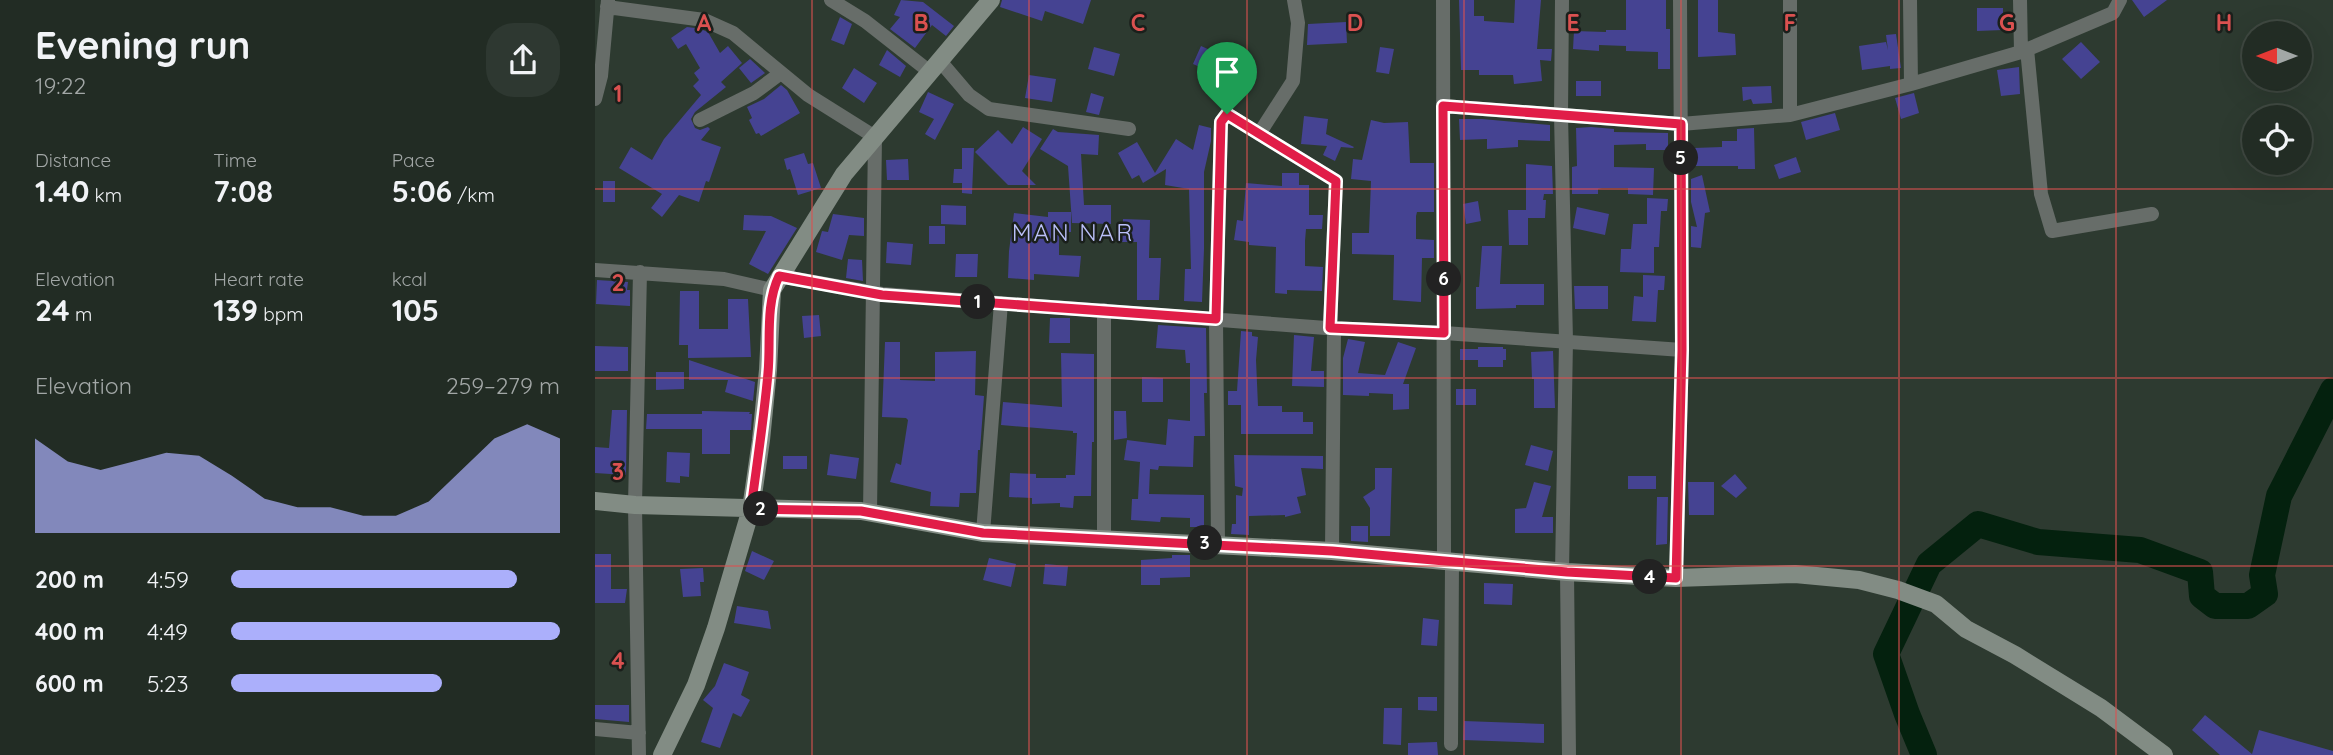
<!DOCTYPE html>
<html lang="en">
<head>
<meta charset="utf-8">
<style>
	body { margin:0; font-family:Quicksand,sans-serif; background:#2e3831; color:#f1f3f6; height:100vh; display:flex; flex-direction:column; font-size:26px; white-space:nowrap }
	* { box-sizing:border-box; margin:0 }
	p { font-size:23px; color:#a2a7a6 }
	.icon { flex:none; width:38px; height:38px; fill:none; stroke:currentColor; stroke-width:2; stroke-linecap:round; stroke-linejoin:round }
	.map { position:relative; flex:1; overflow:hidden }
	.sheet { display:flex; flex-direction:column; background:#222c24; width:595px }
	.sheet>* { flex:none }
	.needle { width:46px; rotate:270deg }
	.buttons { position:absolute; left:1647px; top:21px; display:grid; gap:14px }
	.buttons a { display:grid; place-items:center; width:70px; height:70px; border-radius:50%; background:#222c24; box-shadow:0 7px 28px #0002,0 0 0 2px #3f4841; font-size:35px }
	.pin { position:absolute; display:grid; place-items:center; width:60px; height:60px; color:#fff; margin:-72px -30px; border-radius:50% 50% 50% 0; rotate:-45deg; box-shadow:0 0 7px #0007 }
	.pin .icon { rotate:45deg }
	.km { position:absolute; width:35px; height:35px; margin:-18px; border-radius:50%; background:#222; color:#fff; font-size:19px; line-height:35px; text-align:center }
	.round { display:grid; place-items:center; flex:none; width:74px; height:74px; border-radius:28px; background:#2e3831 }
	.headline { display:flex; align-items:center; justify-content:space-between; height:119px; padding:0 35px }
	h1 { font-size:38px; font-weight:800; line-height:52px }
	.stats { display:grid; grid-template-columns:repeat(3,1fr); gap:10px; height:119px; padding:7px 35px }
	.stats div { display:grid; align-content:center }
	.stats b { font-size:30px; font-weight:800 }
	.stats small { font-size:19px; font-weight:400 }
	.stats p { font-size:19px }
	.chart { height:196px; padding:14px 35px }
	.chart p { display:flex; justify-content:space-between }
	.chart svg { width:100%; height:126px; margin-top:7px; fill:#abaffb; opacity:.7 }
	ul { padding:0 35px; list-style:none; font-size:23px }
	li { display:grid; grid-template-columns:112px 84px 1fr; align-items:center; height:52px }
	li i { height:18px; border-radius:9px; background:#abaffb }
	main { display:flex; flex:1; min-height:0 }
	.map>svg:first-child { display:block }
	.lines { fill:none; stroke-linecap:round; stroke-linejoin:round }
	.river { stroke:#04210e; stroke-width:26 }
	.building { fill:#454392 }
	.street { stroke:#676d69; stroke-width:14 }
	.secondary { stroke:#828c84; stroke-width:18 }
	.route-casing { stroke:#fff; stroke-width:14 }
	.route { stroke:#e11d48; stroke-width:9 }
	.grid { fill:none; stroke:#db5150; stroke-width:2; stroke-opacity:0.55 }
	.labels { text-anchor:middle; stroke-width:5; stroke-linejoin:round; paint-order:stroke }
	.quarter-label { font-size:24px; letter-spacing:2px; fill:#bbc0f9; stroke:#1a1f1b }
	.grid-label { font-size:23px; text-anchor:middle; font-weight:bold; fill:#db5150; stroke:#1a1f1b; stroke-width:5; stroke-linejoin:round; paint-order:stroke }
</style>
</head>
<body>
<main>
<section class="sheet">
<div class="headline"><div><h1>Evening run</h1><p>19:22</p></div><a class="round"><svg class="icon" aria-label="share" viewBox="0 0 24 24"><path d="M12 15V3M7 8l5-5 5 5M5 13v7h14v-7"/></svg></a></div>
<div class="stats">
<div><p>Distance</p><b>1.40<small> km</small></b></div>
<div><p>Time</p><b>7:08</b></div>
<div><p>Pace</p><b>5:06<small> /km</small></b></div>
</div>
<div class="stats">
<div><p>Elevation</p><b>24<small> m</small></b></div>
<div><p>Heart rate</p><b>139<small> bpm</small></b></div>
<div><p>kcal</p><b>105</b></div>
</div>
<div class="chart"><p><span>Elevation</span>259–279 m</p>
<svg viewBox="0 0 160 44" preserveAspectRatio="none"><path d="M0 44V11L10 19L20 22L30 19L40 16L50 17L60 24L70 32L80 35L90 35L100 38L110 38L120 33L130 22L140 11L150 6L160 11V44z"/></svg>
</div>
<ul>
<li><b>200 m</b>4:59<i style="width:87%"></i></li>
<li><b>400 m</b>4:49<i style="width:100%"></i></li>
<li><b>600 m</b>5:23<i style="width:64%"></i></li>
</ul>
</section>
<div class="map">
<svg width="1738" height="755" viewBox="0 0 1738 755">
	<rect width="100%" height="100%" fill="#2d3a30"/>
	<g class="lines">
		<!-- river -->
		<path class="river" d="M1329,755l-17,-41 -21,-60 43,-90 49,-40 60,18 102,8 60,22 2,24 13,10h33l17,-12 -3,-19 17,-79 54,-106"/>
	</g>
	<!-- building -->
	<path class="building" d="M306,0l22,2 31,24 -8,10 -14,-11 -17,23 -25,-19 10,-12 -6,-2z
		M407,0h89l-8,24 -38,-13 -3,10 -42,-14z
		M864,0h15v16h10v5l30,2 1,-23h26l-4,49h15l-1,12 -11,-1 2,21 -28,3 -1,-9h-34v-5h-18z
		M1031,0h40v29h4v40h-12v-17l-32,-1v-5l-27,-1v6l-26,-2 1,-18 32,1v-2h20z
		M1103,0h20v32l17,2 1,21 -38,2z
		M1537,0h35l-23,17z
		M1382,8h26v22l-26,1z
		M245,17l12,7 -8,21 -13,-5z
		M751,22l1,21 -40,2 1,-21z
		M92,27l8,1 3,6 5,-4 5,2 12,21 8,-7 14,17 -21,19 5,5 -31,25 -4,7 4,9 5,2 8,-3 2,2 -9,11 20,7 -12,35 -3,-1 -7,21 -20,-7 -17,22 -11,-9 11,-14 -43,-26 12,-21 21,13 12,-21 37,-44 -8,-9 6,-6 -5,-7 6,-5 -14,-24 -8,5 -7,-11z
		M1301,34l5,34 -11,1v-3l-28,4 -3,-24 27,-4 2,8 -2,-15z
		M1486,42l19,20 -19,17 -19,-20z
		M606,46l34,15 22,7 -4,15 -25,-8 -1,4 -34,-15z
		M499,47l26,7 -6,22 -26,-7z
		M785,47l14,2 -5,25 -13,-2z
		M292,50l19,16 -6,11 -21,-12z
		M155,59l15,14 -14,10 -12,-15z
		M1424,67l1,27 -19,2 -4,-26z
		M259,68l23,15 -13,20 -22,-15z
		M434,75l27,4 -4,23 -27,-4z
		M981,81h25v15h-25z
		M186,85l6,5 13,23 -39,23 -2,-3 -3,1 -7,-14 3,-2 -5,-11 17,-8z
		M1176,86l1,17 -19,1 -2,-5 -8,2 -1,-14z
		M333,92l26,12 -19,36 -10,-6 9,-15 -15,-7z
		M496,93l13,4 -5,18 -13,-3z
		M1319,93l5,20 -18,6 -6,-21z
		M1240,113l5,17 -34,10 -5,-18z
		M709,116l24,3 -2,15 28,13 -1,1 -12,-1 -6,14 -12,-6 4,-9 -26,-2z
		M864,119h23l68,6v16l-32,-1v7l-31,2v-10l-27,1z
		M776,120l13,3 24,-1 2,41h24v49h-17l-1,4v23l18,1v18h-12l-1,44 -28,-2 1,-45 -42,-1v-21h17l2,-52 -20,-2 2,-20 9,1z
		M604,125l12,3v13l-7,31v77l-2,53 -18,-1 1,-32h6l-2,-80 -24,-4 1,-16 -23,14 -4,-8 -7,4 -14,-26 19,-11 18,31 21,-34 17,11z
		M428,127l19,12 -20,32 14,14h-28l-33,-33 23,-22 14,14z
		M996,127l23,2v3l54,1v17h-22v-6l-32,1v22l40,1 -1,27 -25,-1v-6h-26l-4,1v5h-26v-27l5,-1 -1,-38z
		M1159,128l1,41h-17v-3h-43l-1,-18 28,-1v-6h15v-12z
		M458,129l5,3 41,3 -1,20 -17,-1 3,51h27v19l-39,-1 -4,-57 -28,-17z
		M367,148h12l-2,46 -10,-1v-10h-9l1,-14h8z
		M209,153l4,11 5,-1 8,25 -23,7 -8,-26 -3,1 -3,-11z
		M1201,157l5,15 -22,7 -5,-14z
		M313,159l1,21h-22l-1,-20z
		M931,164l26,2 1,28h-9l-1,6h3l-1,18h-17v27h-19l-1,-35h18z
		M687,173h17v12h10v30h14l-1,14h-16l-1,12v25l18,1 -1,24 -35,-1v4l-12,-1 1,-46 -27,-2v-3l-15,-2 3,-20 6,1 3,-38 36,3z
		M1107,175l8,37 -5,1 -4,35 -10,-1v-21l6,1 -6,-25v-23z
		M8,181h12v21h-12z
		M1052,198l21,1 -1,12h-6l-2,36h-5v26l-34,-1 1,-23h10l2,-25h14z
		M883,201l3,20 -15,3 -3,-20z
		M346,205l25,1v19l-25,-1z
		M982,207l32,7 -4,21 -32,-7z
		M453,212h23v20h-12v23l22,1 -2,21 -45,-3v6l-26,-2 1,-27 5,-38 34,4z
		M238,214l31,4v18l-15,-1 -7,25 -26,-8 6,-21 6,1z
		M149,215l27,1 26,12 -29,46 -19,-10 17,-33 -23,-1z
		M528,219l27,1 -1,38h12l-2,42h-22v-58h-15z
		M334,226h16v18h-16z
		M292,242l26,2 -2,21 -25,-2z
		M887,246h20l-2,38h44v21h-28v3l-40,1v-22h3z
		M361,254h22l-1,23h-22z
		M253,259l14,1 1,21 -17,-3z
		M1048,275l22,1 -1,14h-6l-2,32 -24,-1 2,-25 9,1z
		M2,280l31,2 -1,8h3v16l-34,-2z
		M979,286h34v23h-33z
		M85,291h19v38h29v-30h20l3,58 -63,1v-13h-9z
		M224,315l2,21 -17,2 -2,-22z
		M455,318h20v25h-21z
		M563,325l48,3 1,65h-3l1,43h-11l-1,31 -34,-1 -1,4 -8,-1 -1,25 55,1v32h-14v-9l-29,-1 -1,5 -29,-2 1,-21h6l2,-37 -16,-2 3,-20 39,5 2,-26 22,2v-58h-4l-1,-13 -29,-2z
		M646,331l11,1v4l6,1 -2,23 2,46h24v6h21v10h10v12h-72v-29h-13v-14h9z
		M699,335l20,2 -3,34h13v16l-32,-1z
		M753,339l17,3 -7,31 27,2 13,-33 18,6 -13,36h6v25l-16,1v-16l-24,-1v3l-26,-1v-37z
		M290,342h15v38l35,1v-29l41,-1 -1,44 9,1 -4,54h-2l-2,43h-16l-1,14 -29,-1 1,-14 -41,-10 6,-19 5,2 7,-45 -2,-2 -24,-1z
		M0,346l33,1v24h-33z
		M883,347h25v2h3v11h-3v7h-25v-7h-18v-11h18z
		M958,351l2,57h-21v-29h-2l-1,-27z
		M466,353l33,1v88h-2l-1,54h-17l-1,12 -13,-1v-4l-28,1v-6l-23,-1 1,-24 26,1v4h30v-3h9l2,-42h-4v-2l-72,-6 2,-23 59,5z
		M94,360l66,22 -2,19 -28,-9 3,-12h-39z
		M61,372h28v17l-28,1z
		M547,377l21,1v24h-21z
		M861,389h20v16h-20z
		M17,410h15l-1,65 -31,-2v-26l14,1z
		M107,411l48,1 -1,2h3l-1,16h-21v24h-28v-25h-56l1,-15h55z
		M519,411h12l1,27 -13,2z
		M936,445l22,6 -5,20 -23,-6z
		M72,452l23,1 -1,24 -9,-1v7l-14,-1z
		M235,454l29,4 -3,21 -29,-4z
		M639,455l89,1v13l-22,-1 5,27 -9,2 4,16 -16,4v-2l-36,1v19l-18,-1 1,-10h4v-29l6,1 1,-8 -8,-2z
		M188,456h24v13h-24z
		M780,468h17l-2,68h-20v-28l-7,-11 12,-8z
		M1140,474l12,14 -11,10 -15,-12z
		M1033,476h28v13h-28z
		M939,482l17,4 -9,31h11v16h-38v-24l11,-1z
		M1093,482h26v33h-25z
		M1062,497h11l-1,47 -11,1z
		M756,526h17v16l-17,-1z
		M157,551l22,10 -10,19 -19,-9z
		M0,554h16v35h16l-2,14h-30z
		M577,555h18v22l-30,1v7h-19v-25l31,-2z
		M394,558l27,6 -5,23 -28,-7z
		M450,564l23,2 -2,20 -23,-2z
		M108,568l1,14h-4l1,14 -18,1 -3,-28z
		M889,583l29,1 -1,21 -28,-1z
		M142,606l31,5 3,18 -37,-6z
		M828,618l16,2 -2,26 -16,-1z
		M129,663l25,9 -8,23 9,5 -9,17 -8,-4 -13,35 -19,-6 12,-34 -10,-8 12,-14z
		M823,697h19v14l-19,-1z
		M0,705h34v17l-34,-3z
		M789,708h18l-1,37 -18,-1z
		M1610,715l47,39 7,-24 74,21v4h-113l-28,-25z
		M869,721l80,3v19l-81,-3z
		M842,742l1,13h-30v-12z"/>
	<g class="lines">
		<!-- street -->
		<path class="street" d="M236,0l34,21 65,51
			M848,0l1,560
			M1315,0l1,84
			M1425,0l1,52
			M12,7l97,13 29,13 75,62 67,42 -5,376
			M1432,49l14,145 11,37 100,-17
			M345,61l29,34 20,14 140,20
			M0,99l6,-23 7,-76
			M848,106l238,18 109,-9 121,-31 110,-32 92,-39 7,-13
			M1195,115v-115
			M105,120l54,-27 27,-20
			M664,134l34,-53 5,-58 -4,-23
			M0,270l129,9 48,11
			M184,276l103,18 444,34 118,5 238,17
			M509,310v229
			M388,533l18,-230
			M623,544l-2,-225 5,-197 6,-8 109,67 -6,147
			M737,551l2,-223
			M967,572l4,-231 -5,-226 1,-115
			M972,572l2,183
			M1081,578l6,-228 -2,-350
			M0,729l44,4
			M856,744l1,-183
			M44,755l-4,-250 5,-233"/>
		<!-- secondary -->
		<path class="secondary" d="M0,501l40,4 226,6 122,22 349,18 235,21 109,6 119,-4 64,6 39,10 38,14 30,25 49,26 86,53 63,47
			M67,755l34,-70 20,-57 35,-119 10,-69 7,-70 4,-80 72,-116 147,-174"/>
	</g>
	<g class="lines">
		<defs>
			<path id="route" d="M848,106l238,18 1,226 -6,228 -109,-6 -235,-21 -349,-18 -122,-22 -110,-2c6,-46 13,-91 17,-136 3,-31 -3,-68 11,-97l103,19 334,24 5,-197 6,-8 109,67 -6,147 114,5z"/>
		</defs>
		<!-- route casing -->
		<use href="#route" class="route-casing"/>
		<!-- route -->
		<use href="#route" class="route"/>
	</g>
	<!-- grid -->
	<path class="grid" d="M217,0v755M434,0v755M652,0v755M869,0v755M1086,0v755M1304,0v755M1521,0v755M0,189h1738M0,378h1738M0,566h1738"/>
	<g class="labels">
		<!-- quarter labels -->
		<g class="quarter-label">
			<text x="478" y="241">MAN NAR</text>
		</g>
	</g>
	<g class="grid-label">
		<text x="109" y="31">A</text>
		<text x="326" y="31">B</text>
		<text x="543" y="31">C</text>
		<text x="760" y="31">D</text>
		<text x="978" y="31">E</text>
		<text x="1195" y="31">F</text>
		<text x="1412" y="31">G</text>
		<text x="1629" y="31">H</text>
		<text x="23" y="102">1</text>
		<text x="23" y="291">2</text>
		<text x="23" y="480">3</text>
		<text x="23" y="669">4</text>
	</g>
</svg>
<div class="buttons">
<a><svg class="needle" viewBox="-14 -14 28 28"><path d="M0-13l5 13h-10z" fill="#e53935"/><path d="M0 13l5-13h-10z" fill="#a2a7a6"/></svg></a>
<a><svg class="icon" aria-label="locate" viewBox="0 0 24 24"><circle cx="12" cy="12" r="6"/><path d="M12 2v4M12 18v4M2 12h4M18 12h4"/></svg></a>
</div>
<div class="pin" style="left:632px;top:114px;background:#1e9e55"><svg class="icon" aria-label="arrive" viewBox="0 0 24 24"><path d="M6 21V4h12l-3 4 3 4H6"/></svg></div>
<b class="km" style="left:383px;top:302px">1</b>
<b class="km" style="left:166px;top:509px">2</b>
<b class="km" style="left:610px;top:543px">3</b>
<b class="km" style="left:1055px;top:577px">4</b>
<b class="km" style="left:1086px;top:158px">5</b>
<b class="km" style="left:849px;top:279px">6</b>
</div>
</main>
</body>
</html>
